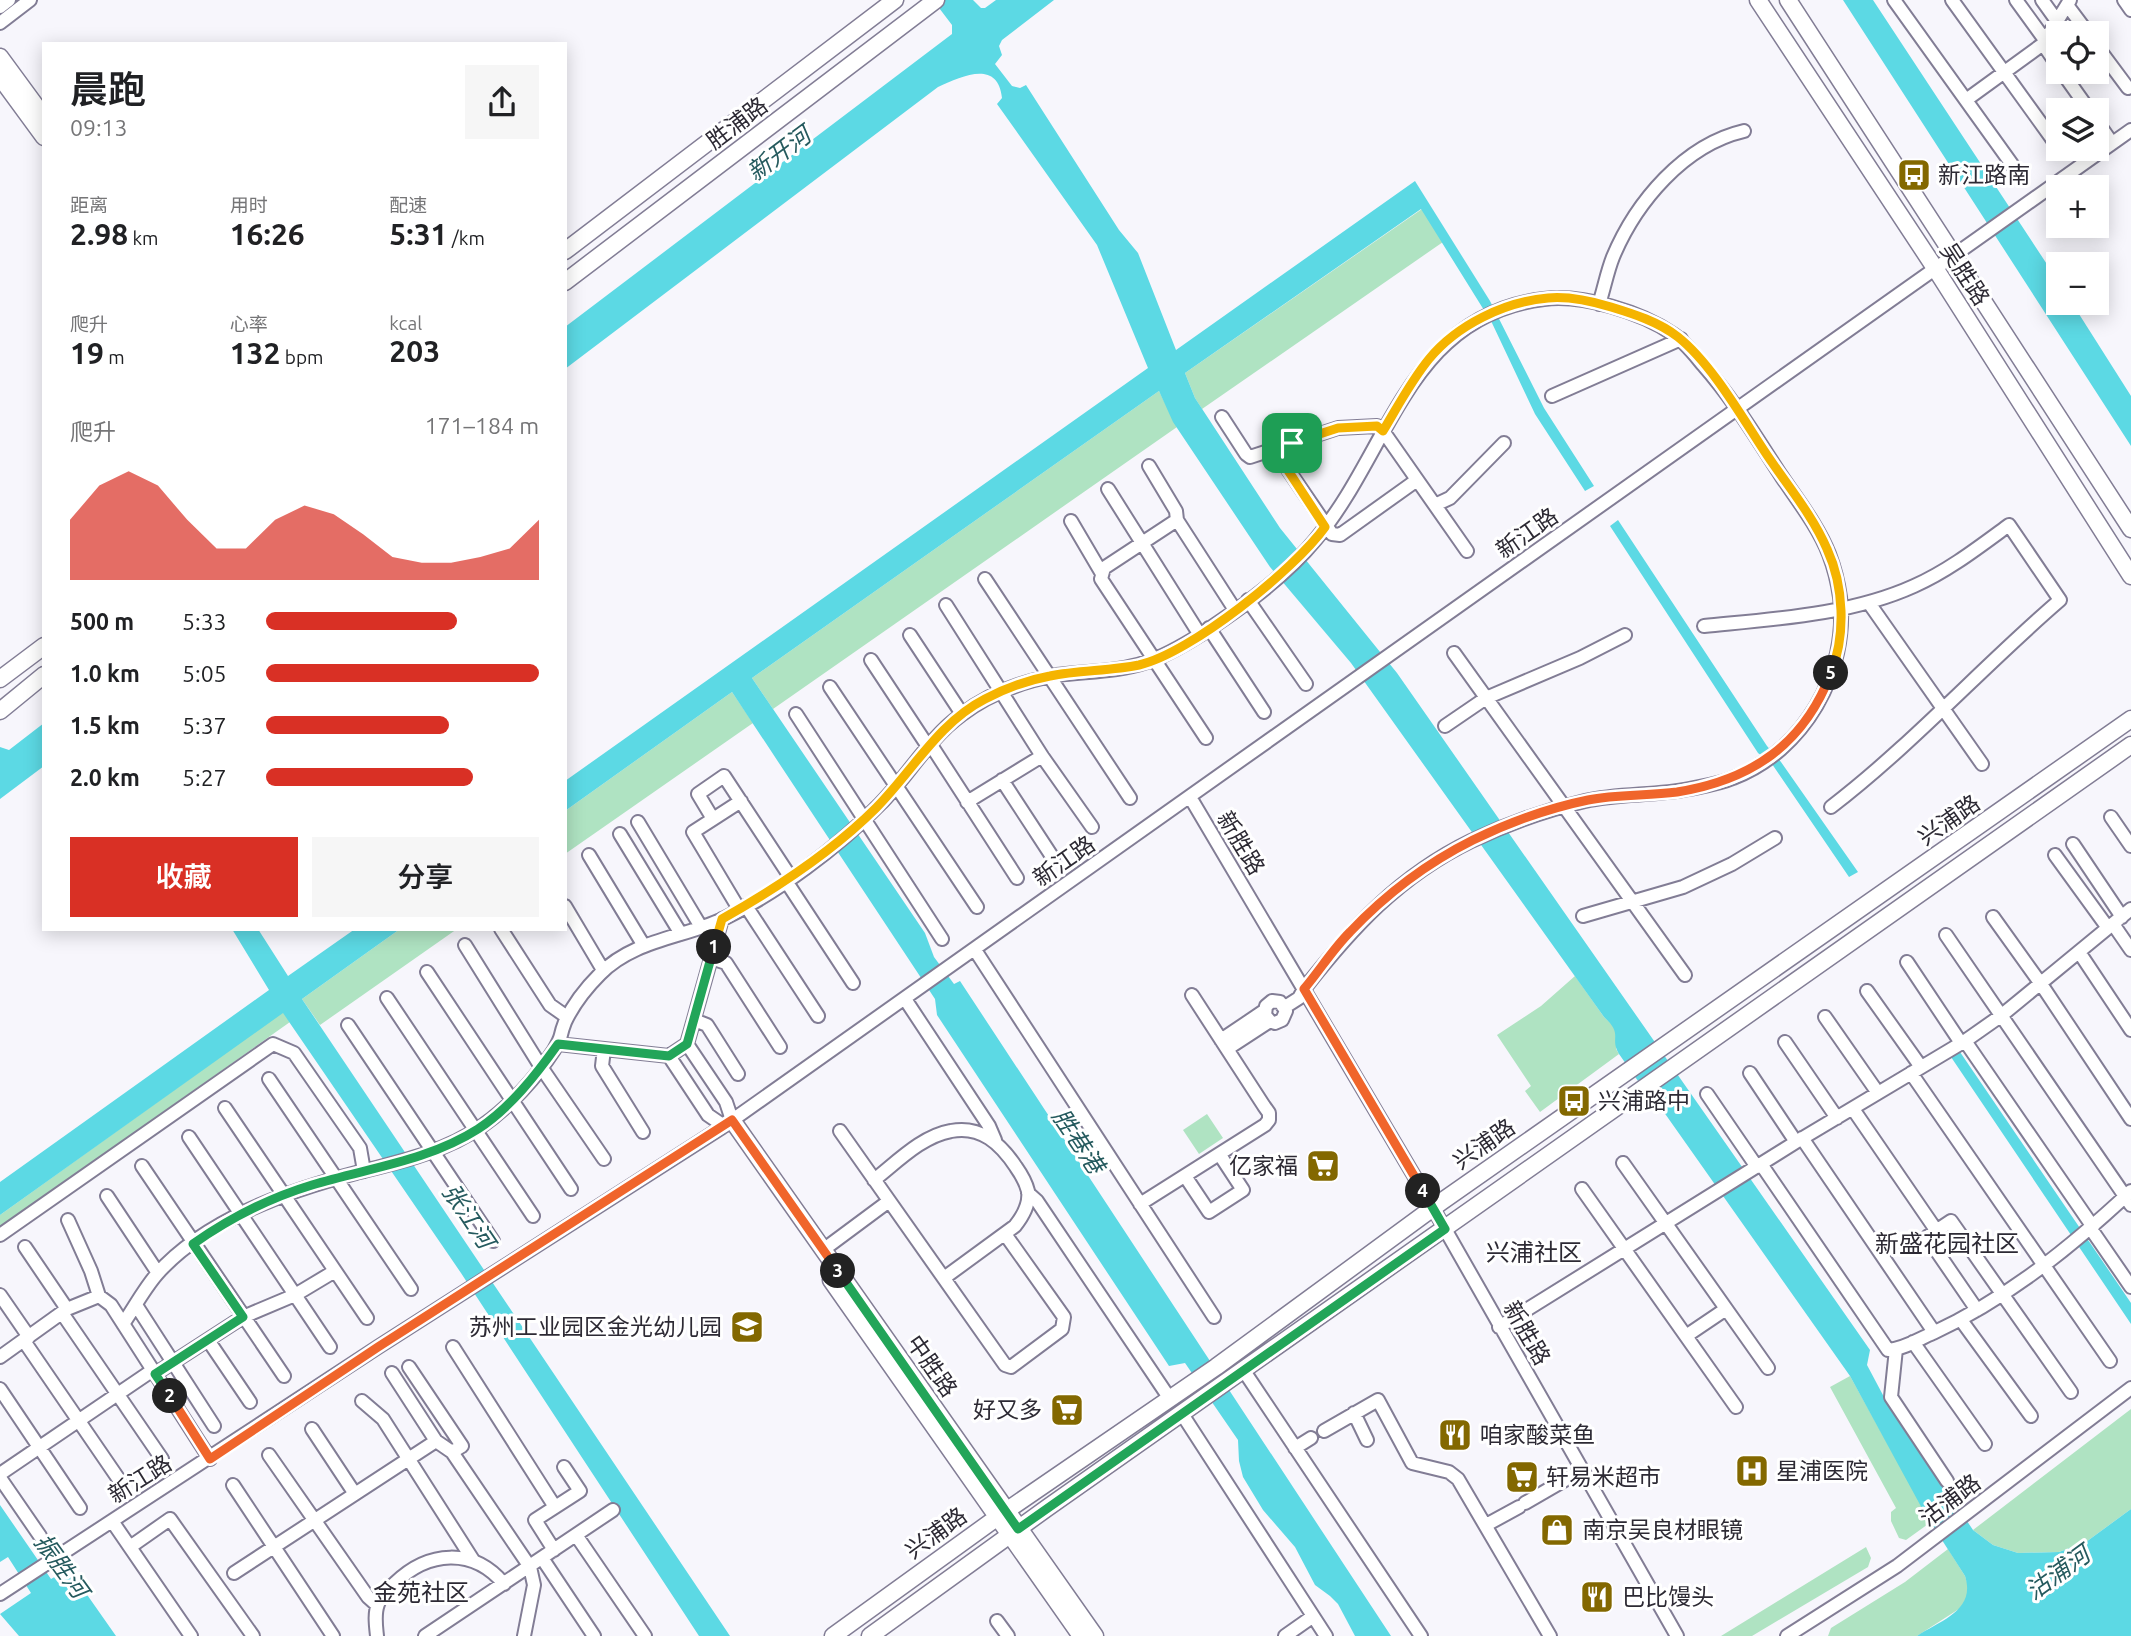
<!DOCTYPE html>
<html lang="zh">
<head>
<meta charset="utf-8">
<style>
	body { margin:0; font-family:Ubuntu,"Noto Sans SC",sans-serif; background:#f6f6f6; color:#202124; height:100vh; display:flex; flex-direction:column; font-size:26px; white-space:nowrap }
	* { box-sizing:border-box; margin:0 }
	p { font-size:23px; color:#757577 }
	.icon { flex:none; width:38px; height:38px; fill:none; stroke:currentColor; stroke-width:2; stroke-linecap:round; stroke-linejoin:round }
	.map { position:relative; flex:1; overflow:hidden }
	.drawer { position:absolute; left:42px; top:42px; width:525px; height:889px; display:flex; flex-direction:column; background:#fff; border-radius:0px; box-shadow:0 4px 18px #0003 }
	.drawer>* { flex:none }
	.buttons { position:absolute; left:2046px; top:21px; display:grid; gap:14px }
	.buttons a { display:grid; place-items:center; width:63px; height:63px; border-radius:0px; background:#fff; box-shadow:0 4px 18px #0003; font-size:35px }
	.pin { position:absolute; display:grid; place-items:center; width:60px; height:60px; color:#fff; margin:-30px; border-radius:14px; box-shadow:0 4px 10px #0006 }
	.km { position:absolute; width:35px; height:35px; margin:-18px; border-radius:50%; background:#222; color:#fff; font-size:19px; line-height:35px; text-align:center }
	.round { display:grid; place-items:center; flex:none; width:74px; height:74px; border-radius:0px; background:#f6f6f6 }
	.head { display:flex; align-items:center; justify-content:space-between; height:119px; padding:0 28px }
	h1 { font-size:38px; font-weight:600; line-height:52px }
	.figures { display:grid; grid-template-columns:repeat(3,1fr); gap:10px; height:119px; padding:7px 28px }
	.figures div { display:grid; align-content:center }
	.figures b { font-size:30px; font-weight:600 }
	.figures small { font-size:19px; font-weight:400 }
	.figures p { font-size:19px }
	.chart { height:196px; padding:14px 28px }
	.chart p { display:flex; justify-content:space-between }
	.chart svg { width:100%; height:126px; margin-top:7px; fill:#d93025; opacity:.7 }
	.button { display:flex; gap:14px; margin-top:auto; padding:14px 28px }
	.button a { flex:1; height:80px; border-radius:0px; background:#d93025; color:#fff; font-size:28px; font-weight:600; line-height:80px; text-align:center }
	.button a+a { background:#f6f6f6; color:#202124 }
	ul { padding:0 28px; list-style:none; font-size:23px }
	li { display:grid; grid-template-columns:112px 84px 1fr; align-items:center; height:52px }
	li i { height:18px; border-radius:9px; background:#d93025 }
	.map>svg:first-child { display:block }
	.green { fill:#afe3c2 }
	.water { fill:#5cd9e4 }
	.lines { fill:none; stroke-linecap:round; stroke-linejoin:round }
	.minor-casing { stroke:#827d95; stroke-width:16 }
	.major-casing { stroke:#827d95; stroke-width:19 }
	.minor { stroke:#fff; stroke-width:12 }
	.major { stroke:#fff; stroke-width:16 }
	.split-1-casing { stroke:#fff; stroke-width:14 }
	.split-2-casing { stroke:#fff; stroke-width:14 }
	.split-3-casing { stroke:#fff; stroke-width:14 }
	.split-4-casing { stroke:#fff; stroke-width:14 }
	.split-5-casing { stroke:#fff; stroke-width:14 }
	.split-6-casing { stroke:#fff; stroke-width:14 }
	.split-1 { stroke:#f5b400; stroke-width:9 }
	.split-2 { stroke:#22a559; stroke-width:9 }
	.split-3 { stroke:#f0652b; stroke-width:9 }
	.split-4 { stroke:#22a559; stroke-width:9 }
	.split-5 { stroke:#f0652b; stroke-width:9 }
	.split-6 { stroke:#f5b400; stroke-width:9 }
	.labels { text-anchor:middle; stroke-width:6; stroke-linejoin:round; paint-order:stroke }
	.street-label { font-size:23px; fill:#2d2a34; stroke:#fff }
	.poi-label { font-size:23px; fill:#2d2a34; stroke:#fff; text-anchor:start }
	.water-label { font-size:24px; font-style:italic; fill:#255a5e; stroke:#fff }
	.neighbourhood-label { font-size:24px; fill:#2d2a34; stroke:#fff }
</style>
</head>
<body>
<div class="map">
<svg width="2131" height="1636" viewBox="0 0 2131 1636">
	<rect width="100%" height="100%" fill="#f7f6fc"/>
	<!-- green -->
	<path class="green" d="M1422,209l21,33 -241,167 -7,-11 -10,-25z
		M1159,391l18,36 -404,282 -21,-31z
		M732,692l21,31 -188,131v-43z
		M400,929h57l-137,96 -18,-26z
		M1575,976l29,41 10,9 2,5v18l3,5 -79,58 -15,-21 6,-5 -34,-51 44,-29z
		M283,1012l7,10 -290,206v-13z
		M1207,1114l16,24 -24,16 -16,-24z
		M1850,1376l81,146 -25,18 -7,-2 -8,-17v-9l5,-4 -66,-121z
		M2131,1409v100l-45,33 -27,10 -41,1 -25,-8 -20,-15z
		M1866,1547l5,11 -3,9 -116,69h-31z
		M1948,1549l17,27 3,9v9l-6,13 -45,29h-89l3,-8 74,-46z"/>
	<!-- water -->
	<path class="water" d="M933,0h40l8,8h4l11,-8h58l-52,40 -3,6 3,9 -7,9 17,22 8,2 6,-3 93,145 19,23 38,97 239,-169 75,120 54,107 50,78 -9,5 -50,-77 -43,-91 -71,-114 -236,164 10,25 85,130 117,145 473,677 -3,15 17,32 89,133 20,15 25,8 41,-1 27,-10 45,-33v127h-214c25,-16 59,-26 48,-60l-41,-64 -74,-136 -189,-268 -6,-3 -36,-51c-10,-17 5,-19 -15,-37l-253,-354 -81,-96 -97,-145 -14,-31 -407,287 173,255 9,24 20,27 6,-3 431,655h-36l-17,-32 -8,-8 -15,-11 -20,-38 -32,-37 -20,-33 -4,-16 -1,-21 -53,-77 -16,3 -232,-351 -2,-16 -203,-307 -167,119v-30l583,-413 -51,-123 -100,-141 5,-6c-4,-39 -40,-22 -64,-11l-373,282v-42l387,-293v-9z
		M1843,0h30l185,281v22h14l59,93v50z
		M1618,520l149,226 14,16 77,110 -9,5 -77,-113 -14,-11 -148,-227z
		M44,723v43l-44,33v-52l9,3z
		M232,929h26l30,47 67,-47h45l-98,70 428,637h-31l-238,-363 -178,-260 -283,202v-33l269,-192z
		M1960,1052l171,251v21l-180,-267z
		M0,1505l51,74 18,-10 47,67h-97l-19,-22 31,-21 -23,-36 -8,5z"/>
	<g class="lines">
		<defs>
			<path id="minor" d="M1894,0l122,170
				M1952,0l101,140
				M2016,0l29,40
				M2042,0l15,21
				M2124,0l7,10
				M2067,5l21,28
				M0,7l9,-7
				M0,23l30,-23
				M2043,44l15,22
				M2096,45l32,43
				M2062,72l27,38
				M1966,100l77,-56 27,-44
				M2096,120l16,23
				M1599,304c5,-15 8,-32 14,-47 23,-55 71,-112 131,-126
				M1552,396l129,-57
				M1222,417l24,37 4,3 88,-29 39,-2 6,5 84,120
				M1274,449l58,85 8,1 77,-55
				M1149,466l27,45 1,9 -73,48 -3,11 105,159
				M1108,489l92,146
				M1435,505l15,-7 54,-55
				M1177,520l58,90
				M1071,521l30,51
				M985,579l145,219
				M1248,600l58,84
				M1869,603l113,161
				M946,605l96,151 50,71
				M1704,626c70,-7 146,-11 210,-40 34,-15 65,-39 95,-61l51,75c-78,67 -147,144 -229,207
				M1209,628l55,84
				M910,635l52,79
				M1454,653l231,322
				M871,660l58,88
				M830,687l147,220
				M796,714l146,225
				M1445,726l41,-28 94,-40 45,-23
				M931,745l86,133
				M1002,780l51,78
				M1190,797l239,404 248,435
				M967,802l75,-46
				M2111,817l20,29
				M713,819l-15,-25 26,-18 67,102
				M638,822l63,105
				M620,834l61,100
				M2073,844l49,73
				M589,855l55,91
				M2055,855l53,73
				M786,881l67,102
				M565,906l38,64
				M746,906l72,110
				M739,909l-46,-77 48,-31
				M1583,916l100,-29 49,-23 43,-26
				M1993,917l48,67 90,135
				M2113,924l18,26
				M501,929l49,76 17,12
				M1946,935l185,270
				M465,945l76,122 63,92
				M975,950l239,367
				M2079,952l52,78
				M711,958l15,5 54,84
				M1907,962l54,81
				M427,972l144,217
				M1867,991l54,76
				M387,998l146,218
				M905,999l84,127 6,14
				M1825,1017l53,76
				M694,1020l13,5 31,49
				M348,1025l145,216
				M1221,1040l43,-29
				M1965,1041l128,186
				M1785,1042l52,76
				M558,1044l111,12 18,-12 35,-125
				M687,1044l39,58 6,18
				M604,1049l-2,17 41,66
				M1227,1049l43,-28 5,2 7,-3 4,-9 -6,-9 -8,-1 -6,5 -1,9 5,6
				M669,1056l39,59 16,11
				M1750,1073l46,69
				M1911,1073l199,288
				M269,1079l142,210
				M1707,1094l50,73
				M225,1108l142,210
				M1853,1109l83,121
				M840,1131l165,234 6,2 51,-38 2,-12 -59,-83
				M189,1137l141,210
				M1802,1138l132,194
				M1623,1163l145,205
				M1761,1164l127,186c16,-1 31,-11 45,-17 75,-35 138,-86 198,-142
				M142,1166l142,210
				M1185,1176l24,36 34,-22 -23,-35
				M874,1180c23,-18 48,-44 77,-49 30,-6 50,13 65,36 5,7 10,16 12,24 2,13 -5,25 -13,35l-71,52
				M1582,1189l154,218
				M1028,1193l9,8 133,198
				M107,1196l51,77
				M1140,1204l125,-79 4,-5v-7l-5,-7 -72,-111
				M68,1220l23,51 8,25
				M2091,1229l40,58
				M0,1235l273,-191 21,9 66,95 4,23
				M25,1247l42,62
				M823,1250l66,-49
				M0,1295l29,42
				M136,1305l78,121
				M1977,1310l-50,-73 24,-16 120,171
				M62,1313l100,146
				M1961,1320l70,96
				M123,1324c11,-16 21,-35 34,-50 48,-54 130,-83 199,-101 43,-11 89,-21 126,-47 27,-19 54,-48 72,-76 10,-17 4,-10 11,-28 8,-17 22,-35 35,-48 33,-34 82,-36 123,-55 55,-27 114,-71 157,-115 28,-28 49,-66 81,-89 27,-21 63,-34 96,-40 30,-4 61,-3 90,-13 18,-6 37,-17 53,-27 41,-27 85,-58 116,-96 74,-88 92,-224 228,-240 39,-5 97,13 129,35 12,8 21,20 31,32 30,34 53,73 78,111 16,24 36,49 47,77 5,13 9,29 11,43 9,75 -36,154 -107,181 -14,6 -29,8 -44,11 -34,7 -70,4 -104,12 -39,9 -78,23 -114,40 -72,35 -119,87 -167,148l-5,9 -14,9
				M1499,1327l297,-185 169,-101 37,-26 129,-106
				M1686,1336l40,-27
				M208,1340l42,62
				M24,1341l98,143
				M1913,1342l72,102
				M453,1347l102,160
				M1896,1349l-5,48 56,84
				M0,1357l67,-48 32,-13 12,9 99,154
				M409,1367l53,79 -10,6
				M1244,1371l177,265
				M392,1373l44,68 16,11 78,115 4,18 -10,51
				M155,1374l88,-57 52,-22 40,-24
				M0,1389l80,119
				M362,1401l21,18 90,141
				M1354,1413l13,27
				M1182,1414l144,222
				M312,1429l43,65
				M1324,1431l54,-31 34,63 37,9 9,7 92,157
				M1295,1448l16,-10
				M269,1455l99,142 9,8
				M0,1474l153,-104
				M0,1478l40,58
				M233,1485l100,151
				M1525,1503l57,-33
				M112,1521l79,115
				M1486,1525l33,-18
				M576,1535l69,101
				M130,1547l40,-28 83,117
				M554,1550l-19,-30 45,-29 -16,-24
				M542,1558l52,78
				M234,1573l202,-132
				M0,1594l378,-247 346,-221 1407,-996
				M997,1621l11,15
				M377,1636c-1,-10 -3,-22 1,-32 3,-9 10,-15 17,-21 33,-32 78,-36 109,1
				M425,1636l188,-126
				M1285,1636l27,-19
				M1787,1636l110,-70 234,-178"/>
			<path id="major" d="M1758,0l177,268 196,308
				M1788,0l343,529
				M0,57l44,60
				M0,77l44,60
				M565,251l330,-251
				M565,282l371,-282
				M0,679l44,-33
				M0,711l44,-36
				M732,1120l363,516
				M831,1280l250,356
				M833,1636l173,-125 210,-144 225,-165 690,-483
				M870,1636l177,-128 1084,-763"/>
		</defs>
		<!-- minor casing -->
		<use href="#minor" class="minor-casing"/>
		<!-- major casing -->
		<use href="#major" class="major-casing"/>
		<!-- minor -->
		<use href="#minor" class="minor"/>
		<!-- major -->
		<use href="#major" class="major"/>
	</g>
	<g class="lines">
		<defs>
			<path id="split-1" d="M714,947l8,-28c55,-31 109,-66 154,-111 36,-36 62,-85 109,-109 19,-10 43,-19 65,-23 29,-6 60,-5 89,-11 52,-12 155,-95 186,-138l-51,-78 18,-6"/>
			<path id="split-2" d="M170,1396l-15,-22 88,-57 -50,-73c37,-26 76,-46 119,-59 56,-17 116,-24 166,-56 32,-21 58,-54 80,-85l111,12 18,-12 27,-97"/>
			<path id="split-3" d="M170,1396l40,63 168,-112 354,-227 106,151"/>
			<path id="split-4" d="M838,1271l180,258 427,-300 -22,-38"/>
			<path id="split-5" d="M1423,1191l-119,-202c16,-19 29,-40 46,-57 35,-37 77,-69 123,-92 35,-17 76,-32 115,-40 29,-6 59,-4 89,-8 75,-12 127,-48 154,-119"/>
			<path id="split-6" d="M1292,443l46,-15 39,-2 6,5c15,-25 28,-50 46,-72 28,-34 75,-57 119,-61 21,-2 43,3 63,9 23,7 48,15 67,30 34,27 65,82 89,118 20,30 46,61 60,94 17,37 19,86 4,124"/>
		</defs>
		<!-- split-1 casing -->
		<use href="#split-1" class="split-1-casing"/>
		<!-- split-2 casing -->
		<use href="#split-2" class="split-2-casing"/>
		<!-- split-3 casing -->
		<use href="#split-3" class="split-3-casing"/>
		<!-- split-4 casing -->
		<use href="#split-4" class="split-4-casing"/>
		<!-- split-5 casing -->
		<use href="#split-5" class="split-5-casing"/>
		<!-- split-6 casing -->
		<use href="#split-6" class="split-6-casing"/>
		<!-- split-1 -->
		<use href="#split-1" class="split-1"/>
		<!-- split-2 -->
		<use href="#split-2" class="split-2"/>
		<!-- split-3 -->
		<use href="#split-3" class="split-3"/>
		<!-- split-4 -->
		<use href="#split-4" class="split-4"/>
		<!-- split-5 -->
		<use href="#split-5" class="split-5"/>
		<!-- split-6 -->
		<use href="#split-6" class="split-6"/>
	</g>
	<!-- icons -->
	<defs>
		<symbol id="bus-square" viewBox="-11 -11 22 22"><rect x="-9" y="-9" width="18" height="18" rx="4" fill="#836800" stroke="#fff"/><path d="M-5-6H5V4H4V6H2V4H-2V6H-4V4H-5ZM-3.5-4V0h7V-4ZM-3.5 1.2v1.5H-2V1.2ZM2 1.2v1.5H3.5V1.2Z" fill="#fff"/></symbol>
		<symbol id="supermarket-square" viewBox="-11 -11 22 22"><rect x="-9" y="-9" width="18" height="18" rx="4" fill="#836800" stroke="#fff"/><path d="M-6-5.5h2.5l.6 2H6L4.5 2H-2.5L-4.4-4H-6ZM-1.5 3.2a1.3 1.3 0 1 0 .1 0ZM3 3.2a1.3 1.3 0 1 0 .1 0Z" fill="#fff"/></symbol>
		<symbol id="school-square" viewBox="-11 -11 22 22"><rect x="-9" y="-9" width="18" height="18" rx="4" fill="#836800" stroke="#fff"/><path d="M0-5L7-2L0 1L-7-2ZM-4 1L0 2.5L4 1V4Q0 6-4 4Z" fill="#fff"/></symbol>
		<symbol id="restaurant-square" viewBox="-11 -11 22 22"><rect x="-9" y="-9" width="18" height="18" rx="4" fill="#836800" stroke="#fff"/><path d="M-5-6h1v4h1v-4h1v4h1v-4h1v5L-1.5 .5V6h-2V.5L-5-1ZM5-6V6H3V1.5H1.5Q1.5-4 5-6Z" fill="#fff"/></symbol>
		<symbol id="hospital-square" viewBox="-11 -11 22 22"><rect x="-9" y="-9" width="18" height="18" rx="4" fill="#836800" stroke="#fff"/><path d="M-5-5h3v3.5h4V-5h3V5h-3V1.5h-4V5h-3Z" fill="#fff"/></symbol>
		<symbol id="shop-square" viewBox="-11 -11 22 22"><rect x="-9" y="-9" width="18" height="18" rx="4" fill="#836800" stroke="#fff"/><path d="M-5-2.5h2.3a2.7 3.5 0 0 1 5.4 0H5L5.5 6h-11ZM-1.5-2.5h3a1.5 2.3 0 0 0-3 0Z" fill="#fff"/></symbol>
	</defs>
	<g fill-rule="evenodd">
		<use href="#bus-square" x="1895" y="156" width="38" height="38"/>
		<use href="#bus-square" x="1555" y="1082" width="38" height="38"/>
		<use href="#supermarket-square" x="1304" y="1147" width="38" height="38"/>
		<use href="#school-square" x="728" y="1308" width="38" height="38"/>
		<use href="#supermarket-square" x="1048" y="1391" width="38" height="38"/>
		<use href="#restaurant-square" x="1436" y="1416" width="38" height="38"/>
		<use href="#hospital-square" x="1733" y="1452" width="38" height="38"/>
		<use href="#supermarket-square" x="1503" y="1458" width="38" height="38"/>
		<use href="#shop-square" x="1538" y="1511" width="38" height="38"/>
		<use href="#restaurant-square" x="1578" y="1578" width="38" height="38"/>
	</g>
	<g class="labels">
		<!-- street labels -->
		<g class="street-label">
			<text transform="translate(737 123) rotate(-37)" y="8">胜浦路</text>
			<text transform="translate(1965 274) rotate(57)" y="8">吴胜路</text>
			<text transform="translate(1527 533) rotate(-35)" y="8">新江路</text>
			<text transform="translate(1949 820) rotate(-35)" y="8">兴浦路</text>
			<text transform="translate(1241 843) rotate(59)" y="8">新胜路</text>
			<text transform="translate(1064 861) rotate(-35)" y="8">新江路</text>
			<text transform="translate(1484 1144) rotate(-35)" y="8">兴浦路</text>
			<text transform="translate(1527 1333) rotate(60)" y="8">新胜路</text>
			<text transform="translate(932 1366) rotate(55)" y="8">中胜路</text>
			<text transform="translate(140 1479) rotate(-32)" y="8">新江路</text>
			<text transform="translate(1950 1500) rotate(-37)" y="8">沽浦路</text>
			<text transform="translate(936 1533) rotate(-36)" y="8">兴浦路</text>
		</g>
		<!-- poi labels -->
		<g class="poi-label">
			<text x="1938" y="183">新江路南</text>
			<text x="1598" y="1109">兴浦路中</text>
			<text x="1298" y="1174" text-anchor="end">亿家福</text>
			<text x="722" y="1335" text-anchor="end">苏州工业园区金光幼儿园</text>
			<text x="1042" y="1418" text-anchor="end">好又多</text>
			<text x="1480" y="1443">咱家酸菜鱼</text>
			<text x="1776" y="1479">星浦医院</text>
			<text x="1546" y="1485">轩易米超市</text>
			<text x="1582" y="1538">南京吴良材眼镜</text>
			<text x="1622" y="1605">巴比馒头</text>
		</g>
		<!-- water labels -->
		<g class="water-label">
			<text transform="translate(779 154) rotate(-37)" y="8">新开河</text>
			<text transform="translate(1078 1141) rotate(56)" y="8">胜巷港</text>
			<text transform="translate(468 1216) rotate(56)" y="8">张江河</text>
			<text transform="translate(61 1566) rotate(54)" y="8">振胜河</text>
			<text transform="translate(2058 1573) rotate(-36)" y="8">沽浦河</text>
		</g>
		<!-- neighbourhood labels -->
		<g class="neighbourhood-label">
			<text x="1947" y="1252">新盛花园社区</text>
			<text x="1534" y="1261">兴浦社区</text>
			<text x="421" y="1601">金苑社区</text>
		</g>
	</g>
</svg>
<div class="buttons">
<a><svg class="icon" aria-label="locate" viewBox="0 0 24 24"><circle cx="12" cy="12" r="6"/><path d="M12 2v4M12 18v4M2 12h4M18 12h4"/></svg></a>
<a><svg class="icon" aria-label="layers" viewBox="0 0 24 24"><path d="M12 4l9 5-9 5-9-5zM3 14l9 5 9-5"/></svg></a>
<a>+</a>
<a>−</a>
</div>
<div class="pin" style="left:1292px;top:443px;background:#1e9e55"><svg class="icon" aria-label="arrive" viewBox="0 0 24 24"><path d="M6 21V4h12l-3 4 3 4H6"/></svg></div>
<b class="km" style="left:714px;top:947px">1</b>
<b class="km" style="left:170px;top:1396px">2</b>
<b class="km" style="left:838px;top:1271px">3</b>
<b class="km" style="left:1423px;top:1191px">4</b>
<b class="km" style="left:1831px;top:673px">5</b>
<section class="drawer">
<div class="head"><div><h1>晨跑</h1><p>09:13</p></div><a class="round"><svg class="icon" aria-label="share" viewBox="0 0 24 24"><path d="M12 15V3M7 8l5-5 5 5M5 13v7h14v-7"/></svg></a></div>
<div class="figures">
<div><p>距离</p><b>2.98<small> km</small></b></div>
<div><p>用时</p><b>16:26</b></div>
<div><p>配速</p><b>5:31<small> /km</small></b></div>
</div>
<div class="figures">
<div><p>爬升</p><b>19<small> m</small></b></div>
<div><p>心率</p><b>132<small> bpm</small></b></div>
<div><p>kcal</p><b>203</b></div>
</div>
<div class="chart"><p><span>爬升</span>171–184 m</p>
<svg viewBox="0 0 160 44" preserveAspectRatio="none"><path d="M0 44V23L10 11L20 6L30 11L40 23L50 33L60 33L70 23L80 18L90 21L100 28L110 36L120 38L130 38L140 36L150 33L160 23V44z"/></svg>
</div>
<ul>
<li><b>500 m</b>5:33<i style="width:70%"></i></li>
<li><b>1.0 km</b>5:05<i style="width:100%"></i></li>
<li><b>1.5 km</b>5:37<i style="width:67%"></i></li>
<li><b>2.0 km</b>5:27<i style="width:76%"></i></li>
</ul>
<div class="button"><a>收藏</a><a>分享</a></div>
</section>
</div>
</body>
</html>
